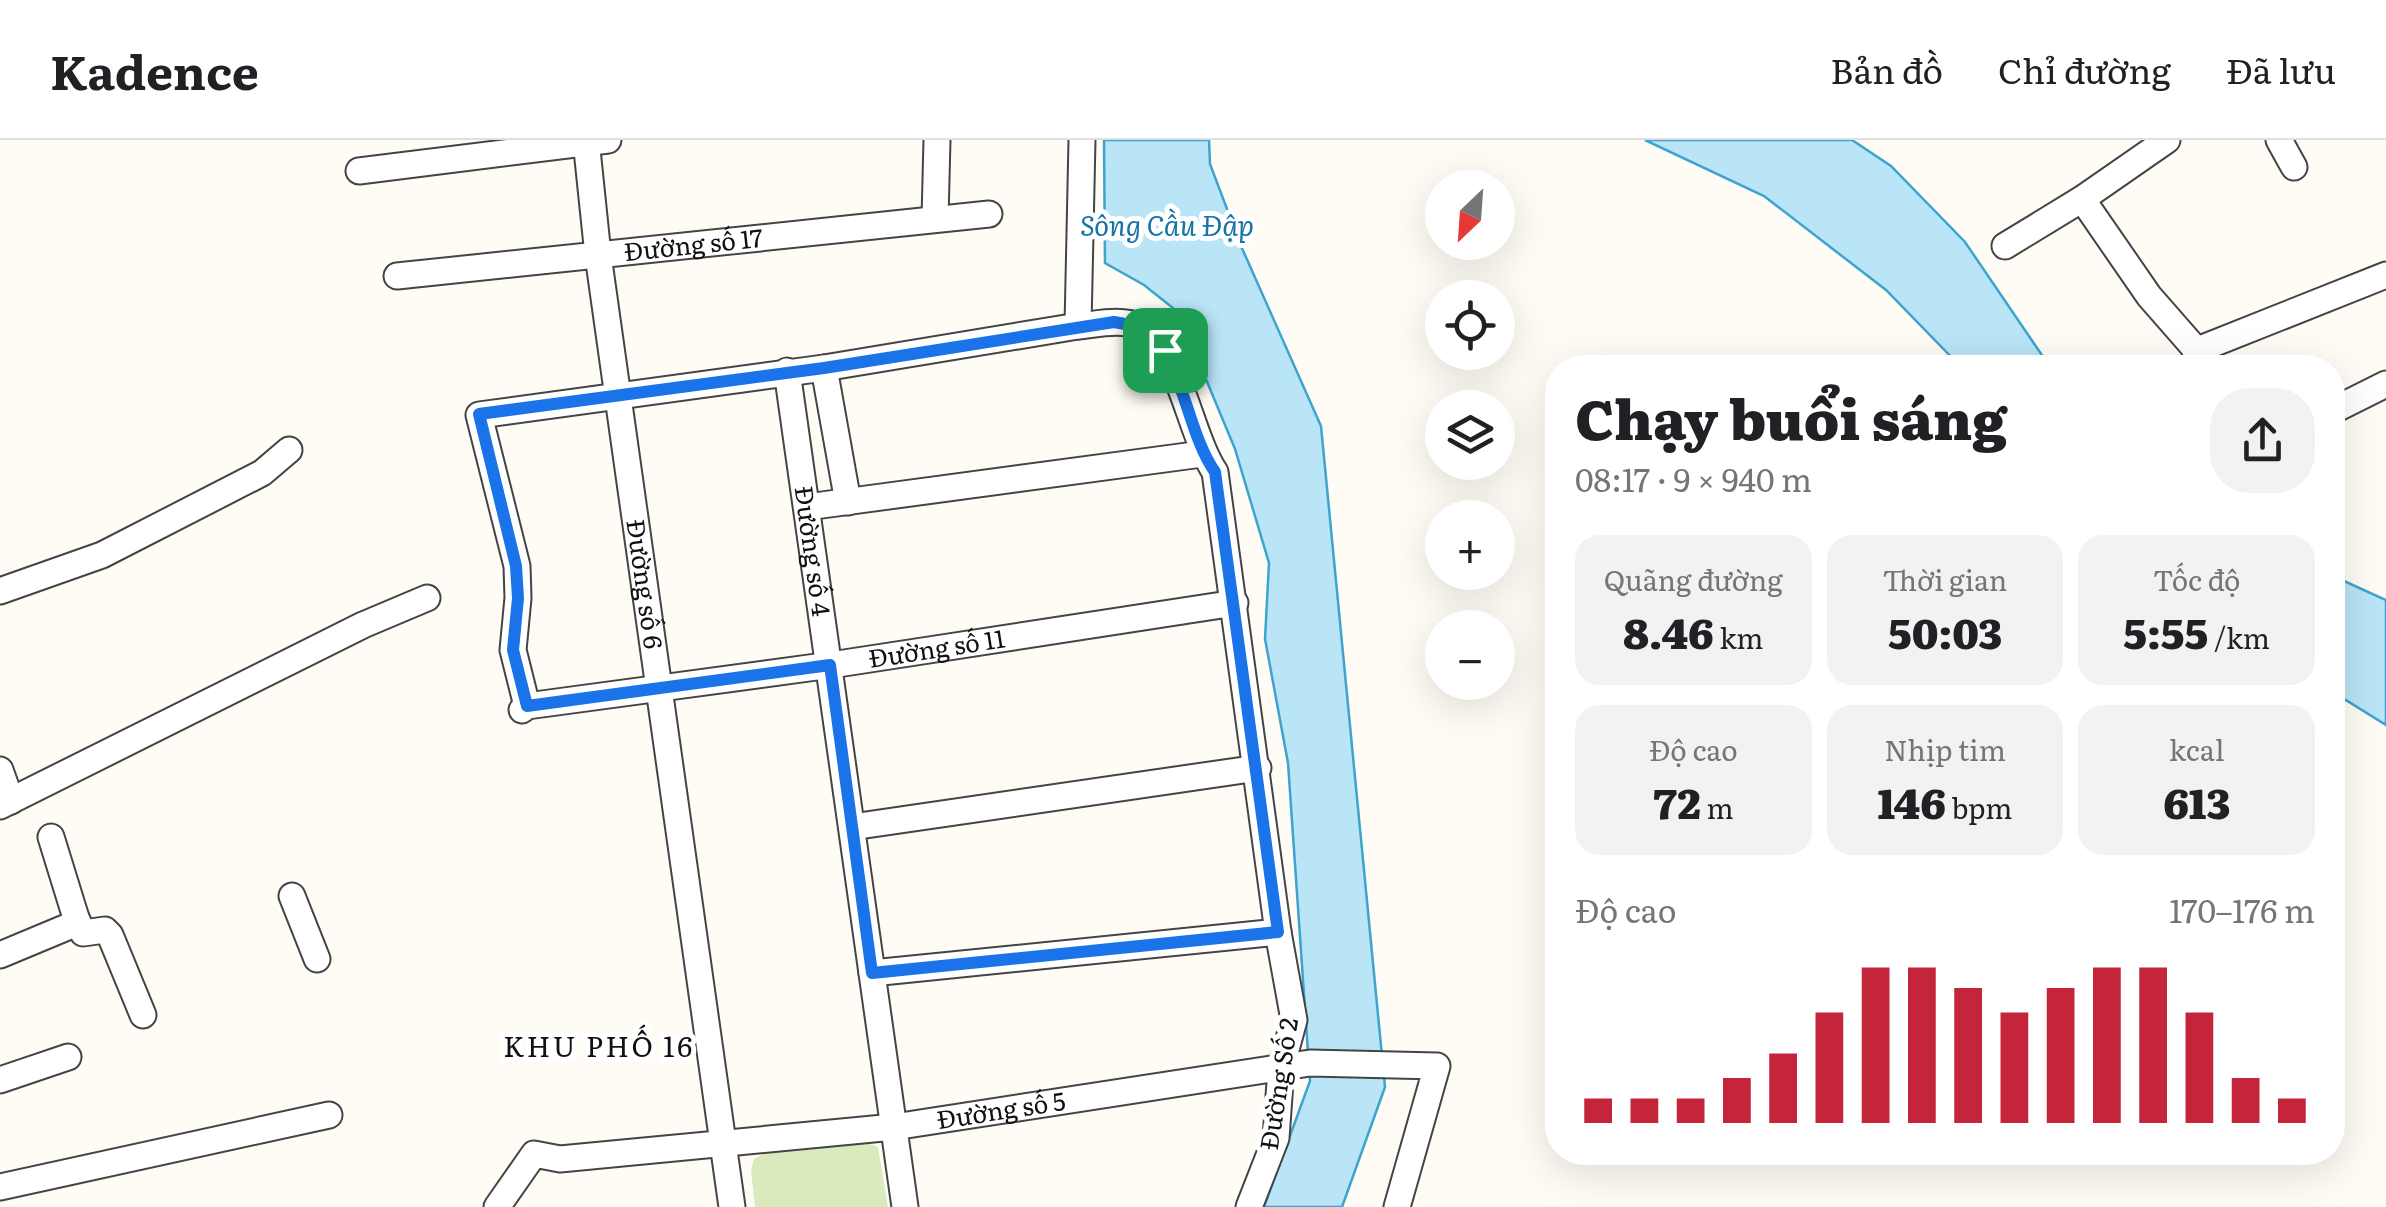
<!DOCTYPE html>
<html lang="vi">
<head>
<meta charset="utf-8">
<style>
	body { margin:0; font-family:Literata,serif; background:#f2f2f2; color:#202124; height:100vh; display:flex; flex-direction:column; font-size:38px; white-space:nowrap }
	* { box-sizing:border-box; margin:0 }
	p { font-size:32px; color:#757577 }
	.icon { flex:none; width:55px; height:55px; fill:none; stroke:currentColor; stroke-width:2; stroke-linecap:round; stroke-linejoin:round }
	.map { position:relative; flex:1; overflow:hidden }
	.sheet { position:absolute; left:1545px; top:215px; width:800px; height:810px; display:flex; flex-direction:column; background:#fff; border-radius:40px; box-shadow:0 10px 40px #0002 }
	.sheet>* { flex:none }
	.needle { width:65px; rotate:205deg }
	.controls { position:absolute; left:1425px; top:30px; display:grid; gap:20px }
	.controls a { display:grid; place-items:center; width:90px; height:90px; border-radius:50%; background:#fff; box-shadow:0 10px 40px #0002; font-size:50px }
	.pin { position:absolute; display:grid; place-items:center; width:85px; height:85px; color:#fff; margin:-42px; border-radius:20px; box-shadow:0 5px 15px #0006 }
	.round { display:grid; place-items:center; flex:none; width:105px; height:105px; border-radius:40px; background:#f2f2f2 }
	.overview { display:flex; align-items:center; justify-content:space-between; height:170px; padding:0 30px }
	h1 { font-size:55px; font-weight:800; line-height:75px }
	.metrics { display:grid; grid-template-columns:repeat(3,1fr); gap:15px; height:170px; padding:10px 30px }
	.metrics div { display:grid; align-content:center; border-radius:25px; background:#f2f2f2; text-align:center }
	.metrics b { font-size:42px; font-weight:800 }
	.metrics small { font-size:28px; font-weight:400 }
	.metrics p { font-size:28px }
	.chart { height:280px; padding:20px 30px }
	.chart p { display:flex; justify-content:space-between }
	.chart svg { width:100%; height:180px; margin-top:10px; stroke:#c4253b; stroke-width:6 }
	header { display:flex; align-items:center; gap:60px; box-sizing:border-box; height:140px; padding:0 50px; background:#fff; border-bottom:2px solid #e0e0e0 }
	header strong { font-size:48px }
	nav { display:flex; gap:55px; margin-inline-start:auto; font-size:35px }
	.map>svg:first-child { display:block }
	.green { fill:#d9ebbd }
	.water { fill:#b9e5f7; stroke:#3ea3cf; stroke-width:2.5 }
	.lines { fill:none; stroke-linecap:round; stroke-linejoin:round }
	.minor-casing { stroke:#444; stroke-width:29 }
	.minor { stroke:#fff; stroke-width:25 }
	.route-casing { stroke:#fff; stroke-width:20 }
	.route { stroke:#1a73e8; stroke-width:12 }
	.labels { text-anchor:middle; stroke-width:10; stroke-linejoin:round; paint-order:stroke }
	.street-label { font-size:25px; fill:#111; stroke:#fff }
	.water-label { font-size:28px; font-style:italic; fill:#1674a6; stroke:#fff }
	.neighbourhood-label { font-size:28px; letter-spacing:2.5px; fill:#111; stroke:#fff }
</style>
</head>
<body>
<header>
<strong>Kadence</strong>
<nav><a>Bản đồ</a><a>Chỉ đường</a><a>Đã lưu</a></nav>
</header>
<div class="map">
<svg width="2386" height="1067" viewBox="0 0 2386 1067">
	<rect width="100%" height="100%" fill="#fffcf5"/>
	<!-- green -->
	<path class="green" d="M865,1002l13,5 10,60h-133l-4,-36 3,-12 11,-6z"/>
	<!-- water -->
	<path class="water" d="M1104,0h105l1,24 31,82 80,180 64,661 -43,120h-78l46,-126 -22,-318 -23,-124 4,-76 -34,-114 -57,-137 -34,-27 -39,-22z
		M1645,0h207l39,26 74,76 85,125h-89l-75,-77 -122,-94z
		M2333,436l53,24v125l-53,-33z"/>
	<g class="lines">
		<defs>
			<g id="minor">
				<path id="s1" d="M586,0l12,115 134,952"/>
				<path d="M2279,0l15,27"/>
				<path d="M359,31l249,-31"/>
				<path d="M2082,59l67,97 63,72"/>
				<path d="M935,79l2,-79"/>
				<path d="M2005,106l77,-47 85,-59"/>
				<path id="s2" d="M397,136l592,-62"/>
				<path d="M1078,186l4,-186"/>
				<path d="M2195,211l191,-76"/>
				<path d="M824,228l24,134"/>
				<path id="s3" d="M787,231l118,836"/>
				<path d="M2332,271l54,-27"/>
				<path d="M807,367l395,-53"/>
				<path d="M0,451l102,-36 160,-82 27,-23"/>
				<path d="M527,566l-14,-56 5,-52 -1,-32 -38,-151 345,-47 254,-42c20,-2 44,-8 63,1 37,19 49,108 74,145l63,460 16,88 -13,48 -5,70 -27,69"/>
				<path id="s4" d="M522,570l5,-4 304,-41 404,-62"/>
				<path d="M0,630l11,31"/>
				<path d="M0,666l363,-181 64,-27"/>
				<path d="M852,687l406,-59"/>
				<path d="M292,756l25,63"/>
				<path d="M76,778l7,15 22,-3 5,5 33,80"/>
				<path d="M0,815l72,-30 4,-7 -25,-81"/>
				<path d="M872,833l406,-41"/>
				<path d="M0,940l68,-23"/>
				<path d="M0,1047l329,-72"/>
				<path id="s5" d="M497,1067l37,-53 26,5 334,-32 416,-64 127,3 -40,141"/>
			</g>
		</defs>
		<!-- minor casing -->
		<use href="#minor" class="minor-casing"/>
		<!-- minor -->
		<use href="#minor" class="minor"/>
	</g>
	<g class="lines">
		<defs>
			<path id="route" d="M1114,182c10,2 22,3 30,8 40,29 42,101 71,142l63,460 -406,41 -42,-308 -303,41 -14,-56 5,-52 -2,-32 -37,-152 345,-46z"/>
		</defs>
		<!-- route casing -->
		<use href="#route" class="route-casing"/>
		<!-- route -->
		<use href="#route" class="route"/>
	</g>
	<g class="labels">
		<!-- street labels -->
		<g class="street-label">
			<text dy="9" stroke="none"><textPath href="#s2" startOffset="298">Đường số 17</textPath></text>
			<text dy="9" stroke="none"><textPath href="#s3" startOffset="182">Đường số 4</textPath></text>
			<text dy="9" stroke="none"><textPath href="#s1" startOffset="448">Đường số 6</textPath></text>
			<text dy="9" stroke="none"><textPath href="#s4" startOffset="420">Đường số 11</textPath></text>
			<text transform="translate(1279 944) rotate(-81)" y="9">Đường Số 2</text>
			<text dy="9" stroke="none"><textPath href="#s5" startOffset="535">Đường số 5</textPath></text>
		</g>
		<!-- water labels -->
		<g class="water-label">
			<text x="1167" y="96">Sông Cầu Đập</text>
		</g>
		<!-- neighbourhood labels -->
		<g class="neighbourhood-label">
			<text x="599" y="917">KHU PHỐ 16</text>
		</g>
	</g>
</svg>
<div class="controls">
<a><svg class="needle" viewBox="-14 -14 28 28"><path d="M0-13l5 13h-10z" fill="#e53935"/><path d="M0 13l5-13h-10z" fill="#757577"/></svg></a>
<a><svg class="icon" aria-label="locate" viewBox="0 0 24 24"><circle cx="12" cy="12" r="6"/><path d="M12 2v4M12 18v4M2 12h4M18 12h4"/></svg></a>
<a><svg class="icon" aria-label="layers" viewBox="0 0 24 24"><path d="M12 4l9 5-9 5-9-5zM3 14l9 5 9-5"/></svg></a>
<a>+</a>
<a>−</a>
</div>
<div class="pin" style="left:1165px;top:210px;background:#1e9e55"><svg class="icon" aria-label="arrive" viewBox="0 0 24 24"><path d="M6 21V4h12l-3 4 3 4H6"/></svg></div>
<section class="sheet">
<div class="overview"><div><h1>Chạy buổi sáng</h1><p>08:17 · 9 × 940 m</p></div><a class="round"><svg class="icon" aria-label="share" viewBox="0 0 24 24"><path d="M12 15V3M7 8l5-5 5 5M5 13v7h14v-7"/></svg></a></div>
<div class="metrics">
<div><p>Quãng đường</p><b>8.46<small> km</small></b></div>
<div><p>Thời gian</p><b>50:03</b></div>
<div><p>Tốc độ</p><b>5:55<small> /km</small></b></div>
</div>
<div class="metrics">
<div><p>Độ cao</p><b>72<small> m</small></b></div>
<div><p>Nhịp tim</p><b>146<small> bpm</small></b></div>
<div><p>kcal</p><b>613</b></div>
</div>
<div class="chart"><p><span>Độ cao</span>170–176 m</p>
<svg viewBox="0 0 160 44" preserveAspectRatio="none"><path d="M5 44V38M15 44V38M25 44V38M35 44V33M45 44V27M55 44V17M65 44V6M75 44V6M85 44V11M95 44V17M105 44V11M115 44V6M125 44V6M135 44V17M145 44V33M155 44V38"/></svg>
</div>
</section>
</div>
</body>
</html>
